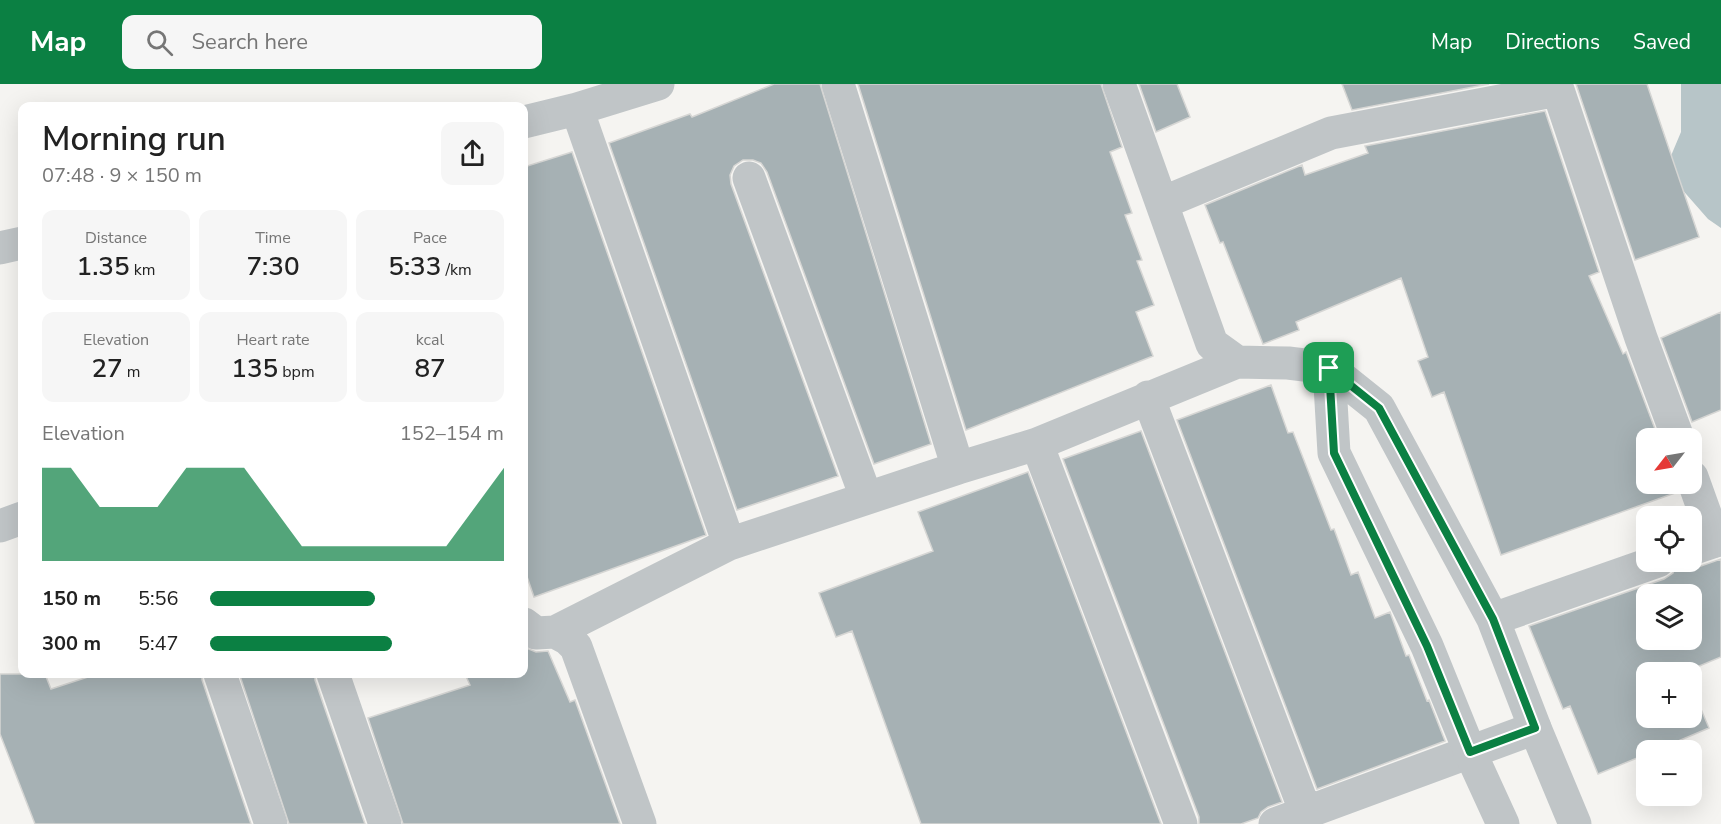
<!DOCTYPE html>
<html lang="en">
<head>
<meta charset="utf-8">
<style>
	body { margin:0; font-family:"Nunito Sans",sans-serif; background:#f6f6f6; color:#222; height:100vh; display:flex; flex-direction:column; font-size:22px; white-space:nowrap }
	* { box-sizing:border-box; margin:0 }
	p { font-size:20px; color:#767676 }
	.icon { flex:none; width:33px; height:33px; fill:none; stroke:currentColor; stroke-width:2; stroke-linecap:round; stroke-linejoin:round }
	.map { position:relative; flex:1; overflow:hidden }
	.sheet { position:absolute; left:18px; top:18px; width:510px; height:576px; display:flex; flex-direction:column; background:#fff; border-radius:12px; box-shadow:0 6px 24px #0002 }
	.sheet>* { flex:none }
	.needle { width:39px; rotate:239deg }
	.buttons { position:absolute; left:1636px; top:344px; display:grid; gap:12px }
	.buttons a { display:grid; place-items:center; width:66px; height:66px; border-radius:12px; background:#fff; box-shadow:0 6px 24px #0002; font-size:30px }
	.pin { position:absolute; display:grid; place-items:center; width:51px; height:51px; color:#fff; margin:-26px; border-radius:12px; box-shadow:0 3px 9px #0006 }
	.round { display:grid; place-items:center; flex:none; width:63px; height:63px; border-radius:12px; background:#f6f6f6 }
	.head { display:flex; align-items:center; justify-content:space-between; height:102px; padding:0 24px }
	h1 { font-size:33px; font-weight:600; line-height:45px }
	.figures { display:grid; grid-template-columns:repeat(3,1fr); gap:9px; height:102px; padding:6px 24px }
	.figures div { display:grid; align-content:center; border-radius:12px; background:#f6f6f6; text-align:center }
	.figures b { font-size:26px; font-weight:600 }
	.figures small { font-size:16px; font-weight:400 }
	.figures p { font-size:16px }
	.chart { height:168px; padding:12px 24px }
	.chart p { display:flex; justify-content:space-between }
	.chart svg { width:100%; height:108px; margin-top:6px; fill:#0b8043; opacity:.7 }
	ul { padding:0 24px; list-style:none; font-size:20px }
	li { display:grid; grid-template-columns:96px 72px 1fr; align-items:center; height:45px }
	li i { height:15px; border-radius:8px; background:#0b8043 }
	header { display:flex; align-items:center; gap:36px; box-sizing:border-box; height:84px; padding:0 30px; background:#0b8043; color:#fff }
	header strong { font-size:28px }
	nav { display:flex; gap:33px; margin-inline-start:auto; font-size:21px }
	.search { width:420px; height:54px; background:#f6f6f6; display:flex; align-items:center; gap:15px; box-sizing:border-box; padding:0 21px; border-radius:12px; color:#767676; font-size:22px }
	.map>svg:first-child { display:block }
	.water { fill:#b7c5c8 }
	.building { fill:#a6b1b4; stroke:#d6d6d4; stroke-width:1.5; fill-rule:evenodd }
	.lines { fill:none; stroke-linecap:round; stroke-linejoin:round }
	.minor { stroke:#c0c5c7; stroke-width:33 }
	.tertiary { stroke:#c0c5c7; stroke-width:33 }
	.route-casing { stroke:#fff; stroke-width:12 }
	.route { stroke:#0b8043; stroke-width:8 }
</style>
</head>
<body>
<header>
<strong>Map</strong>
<div class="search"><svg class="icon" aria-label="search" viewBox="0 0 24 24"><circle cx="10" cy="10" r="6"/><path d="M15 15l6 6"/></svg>Search here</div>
<nav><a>Map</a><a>Directions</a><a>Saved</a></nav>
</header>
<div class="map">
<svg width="1721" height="740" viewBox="0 0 1721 740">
	<rect width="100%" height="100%" fill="#f5f4f1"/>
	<!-- water -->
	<path class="water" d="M1681,0h40v144l-13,-9 -43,-49 16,-38z"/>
	<!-- building -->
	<path class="building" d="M774,0h46l111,360 -57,20 -107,-292 -6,-9 -8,-3h-10l-9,6 -4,9 1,9 107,292 -101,34 -128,-367 81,-29 2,3z
		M858,0h243l21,63 -12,5 22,61 -7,2 17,45 -5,1 17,44 -18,7 17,44 -187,74z
		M1139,0h38l13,33 -34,15z
		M1342,0h147l-137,26z
		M1576,0h71l52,153 -64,23z
		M1545,27l54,161 -10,4 34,78 3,-2 32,85 -11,1v45h24l4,10 -174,62 -57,-163 -12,5 -14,-36 10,-4 -27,-79 -105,44 3,8 -36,14 -40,-102 -3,1 -15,-38 97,-40 3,10 63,-22 -3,-7z
		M572,68l134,383 -172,62 -10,-29v-401z
		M1721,228v98l-29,12 -31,-84z
		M1271,301l17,48 5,-1 38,98 3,-1 17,46 7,-3 17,46 15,-6 16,44 3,-1 18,46 2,-1 16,41 -128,48 -140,-369z
		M1141,347l141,371 -14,5 -7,5 -3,6 -17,6h-42v-7l-136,-358z
		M1028,388l133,352h-240l-69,-193 -16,6 -17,-44 114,-42 -15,-39z
		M1721,475v98l-36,15h-38v45h45v-29l17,40 -52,22h-10v4l-49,20 -28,-68 -7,3 -34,-83 135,-47 9,-6 3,-12 13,6h9zM1647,510h45v45h-45z
		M524,563l12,5 12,-1 22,51 5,-2 45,124h-217l-35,-106 102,-33 -5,-11h59z
		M0,590h45l6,15 46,-15h105v6l49,144h-216l-35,-90z
		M247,590h68v6l50,144h-76l-49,-148z"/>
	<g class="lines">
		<!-- minor -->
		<path class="minor" d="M838,0l120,384 79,-24 144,380
			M1119,0l93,260 25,18 51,1 41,5
			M577,25l152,435
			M524,38l53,-13 81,-25
			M749,94l117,319
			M1162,119l169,-70 227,-43 83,248 37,100
			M0,164l22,-5
			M1148,313l158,416
			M1037,360l200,-82
			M1692,393l23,64
			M0,442l22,-8
			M524,540l12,9 19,-1 13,7 8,8 64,177
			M555,548l174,-88 229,-76
			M220,590l51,150
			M333,590l52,150
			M1275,740l260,-96"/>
		<!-- tertiary -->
		<path class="tertiary" d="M1329,284l50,40 114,211 42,109 40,96
			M1329,284l5,85 93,193 43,106 33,72
			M1692,465l29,-10
			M1493,535l165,-58"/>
	</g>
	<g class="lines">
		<defs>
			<path id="route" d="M1329,284l50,40 114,211 42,109 -65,24 -43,-106 -93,-193z"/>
		</defs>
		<!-- route casing -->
		<use href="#route" class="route-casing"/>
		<!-- route -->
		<use href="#route" class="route"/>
	</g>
</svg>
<div class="buttons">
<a><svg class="needle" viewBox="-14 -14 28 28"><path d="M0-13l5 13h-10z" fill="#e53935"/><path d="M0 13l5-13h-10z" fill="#767676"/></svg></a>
<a><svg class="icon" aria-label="locate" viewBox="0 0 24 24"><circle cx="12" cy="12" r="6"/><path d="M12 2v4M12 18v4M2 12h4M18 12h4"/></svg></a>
<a><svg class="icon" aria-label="layers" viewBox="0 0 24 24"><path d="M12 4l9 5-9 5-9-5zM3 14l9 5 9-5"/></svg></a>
<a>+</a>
<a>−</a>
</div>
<div class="pin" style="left:1329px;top:284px;background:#1e9e55"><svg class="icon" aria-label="arrive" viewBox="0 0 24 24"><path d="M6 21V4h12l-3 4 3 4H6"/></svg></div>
<section class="sheet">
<div class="head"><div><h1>Morning run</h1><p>07:48 · 9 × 150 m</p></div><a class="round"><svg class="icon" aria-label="share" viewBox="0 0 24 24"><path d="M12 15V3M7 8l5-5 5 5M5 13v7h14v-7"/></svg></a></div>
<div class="figures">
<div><p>Distance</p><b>1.35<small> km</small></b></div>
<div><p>Time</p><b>7:30</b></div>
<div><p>Pace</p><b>5:33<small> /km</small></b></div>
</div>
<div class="figures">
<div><p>Elevation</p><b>27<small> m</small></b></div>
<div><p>Heart rate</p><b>135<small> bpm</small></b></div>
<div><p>kcal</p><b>87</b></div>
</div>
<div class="chart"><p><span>Elevation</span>152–154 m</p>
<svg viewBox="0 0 160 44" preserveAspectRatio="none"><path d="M0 44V6L10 6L20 22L30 22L40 22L50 6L60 6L70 6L80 22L90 38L100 38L110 38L120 38L130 38L140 38L150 22L160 6V44z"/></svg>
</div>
<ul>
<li><b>150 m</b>5:56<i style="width:56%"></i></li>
<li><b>300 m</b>5:47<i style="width:62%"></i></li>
</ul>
</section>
</div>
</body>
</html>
